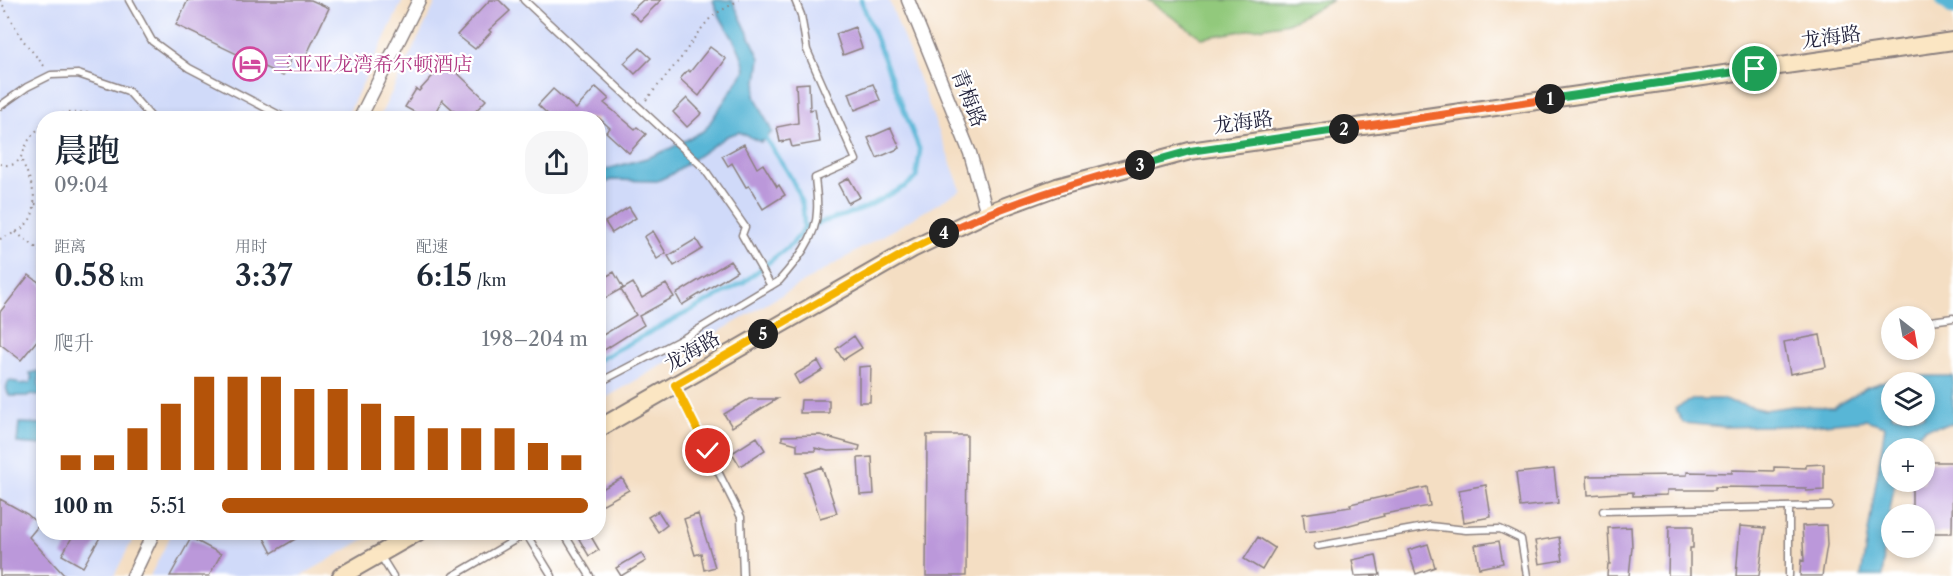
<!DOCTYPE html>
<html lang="zh">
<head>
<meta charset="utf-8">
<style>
	body { margin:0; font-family:"Libre Caslon Text","Noto Serif SC",serif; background:#f6f6f7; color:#1f2937; height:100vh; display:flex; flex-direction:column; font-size:22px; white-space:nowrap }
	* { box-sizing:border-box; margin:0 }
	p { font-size:20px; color:#747a83 }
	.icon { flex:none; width:33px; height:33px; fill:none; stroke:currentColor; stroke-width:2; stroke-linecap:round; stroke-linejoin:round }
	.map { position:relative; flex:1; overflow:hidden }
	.details { position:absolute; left:36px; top:111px; width:570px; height:429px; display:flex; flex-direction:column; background:#fff; border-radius:24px; box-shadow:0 3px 9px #0003 }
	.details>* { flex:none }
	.needle { width:39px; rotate:149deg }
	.controls { position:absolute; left:1881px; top:306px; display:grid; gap:12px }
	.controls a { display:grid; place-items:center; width:54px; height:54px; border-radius:50%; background:#fff; box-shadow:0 3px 9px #0003; font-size:30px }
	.pin { position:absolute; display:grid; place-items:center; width:51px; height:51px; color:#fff; margin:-26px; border:3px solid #fff; border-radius:50%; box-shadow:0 2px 6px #0007 }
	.km { position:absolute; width:30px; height:30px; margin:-15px; border-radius:50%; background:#222; color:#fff; font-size:16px; line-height:30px; text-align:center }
	.round { display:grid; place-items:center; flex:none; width:63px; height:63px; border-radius:24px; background:#f6f6f7 }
	.head { display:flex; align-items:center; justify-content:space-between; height:102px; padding:0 18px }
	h1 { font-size:33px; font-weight:600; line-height:45px }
	.metrics { display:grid; grid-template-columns:repeat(3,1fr); gap:9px; height:102px; padding:6px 18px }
	.metrics div { display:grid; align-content:center }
	.metrics b { font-size:30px; font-weight:600 }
	.metrics small { font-size:16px; font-weight:400 }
	.metrics p { font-size:16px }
	.chart { height:168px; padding:12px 18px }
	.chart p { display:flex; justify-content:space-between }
	.chart svg { width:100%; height:108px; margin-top:6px; stroke:#b45309; stroke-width:6 }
	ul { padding:0 18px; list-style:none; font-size:20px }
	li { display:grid; grid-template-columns:96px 72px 1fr; align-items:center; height:45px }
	li i { height:15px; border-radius:8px; background:#b45309 }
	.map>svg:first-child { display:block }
	.built { fill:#d0daf9 }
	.green { fill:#92c97c; stroke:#5a765c; stroke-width:1.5 }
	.water { fill:#58b6d6; stroke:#3d6c88; stroke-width:1.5; fill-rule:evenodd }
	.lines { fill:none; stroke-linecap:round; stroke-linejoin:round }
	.stream { stroke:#58b6d6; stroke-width:4.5 }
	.canal { stroke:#58b6d6; stroke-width:15 }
	.building { fill:#bb98da }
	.lane-casing { stroke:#8b807f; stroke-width:9 }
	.street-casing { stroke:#8b807f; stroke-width:15 }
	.secondary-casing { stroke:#8b807f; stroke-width:20 }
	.path { stroke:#8b807f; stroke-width:2; stroke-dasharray:1.5 4.5; stroke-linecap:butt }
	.lane { stroke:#fff; stroke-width:6 }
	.street { stroke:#fff; stroke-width:12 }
	.secondary { stroke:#fbe6c3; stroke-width:16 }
	.split-1-casing { stroke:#fff; stroke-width:12 }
	.split-2-casing { stroke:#fff; stroke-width:12 }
	.split-3-casing { stroke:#fff; stroke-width:12 }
	.split-4-casing { stroke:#fff; stroke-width:12 }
	.split-5-casing { stroke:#fff; stroke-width:12 }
	.split-6-casing { stroke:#fff; stroke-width:12 }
	.split-1 { stroke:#22a559; stroke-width:8 }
	.split-2 { stroke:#f0652b; stroke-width:8 }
	.split-3 { stroke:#22a559; stroke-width:8 }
	.split-4 { stroke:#f0652b; stroke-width:8 }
	.split-5 { stroke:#f5b400; stroke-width:8 }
	.split-6 { stroke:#f5b400; stroke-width:8 }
	.labels { text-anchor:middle; stroke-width:4.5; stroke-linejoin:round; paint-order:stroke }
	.street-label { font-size:20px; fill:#22223b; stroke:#fff }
	.hotel-label { font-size:20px; fill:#b23c85; stroke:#fff; text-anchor:start }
</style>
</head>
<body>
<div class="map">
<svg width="1953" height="576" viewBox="0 0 1953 576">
	<rect width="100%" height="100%" fill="#fff"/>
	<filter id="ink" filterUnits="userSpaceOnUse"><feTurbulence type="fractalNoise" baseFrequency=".0167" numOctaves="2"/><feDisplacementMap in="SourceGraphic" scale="12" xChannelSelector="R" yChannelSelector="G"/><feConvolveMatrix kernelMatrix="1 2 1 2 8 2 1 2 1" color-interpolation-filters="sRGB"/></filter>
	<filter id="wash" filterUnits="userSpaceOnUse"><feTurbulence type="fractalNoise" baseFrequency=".008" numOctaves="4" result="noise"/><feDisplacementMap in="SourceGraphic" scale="24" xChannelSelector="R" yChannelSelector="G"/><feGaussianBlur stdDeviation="1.35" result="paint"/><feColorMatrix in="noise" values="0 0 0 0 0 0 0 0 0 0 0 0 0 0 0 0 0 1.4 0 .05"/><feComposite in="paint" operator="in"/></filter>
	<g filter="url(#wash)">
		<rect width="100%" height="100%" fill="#f4dec3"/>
		<!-- built -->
		<path class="built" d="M0,0h403l-57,118h-302v414l92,1 -22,43h-114z
			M437,0h452l72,190 -362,212 -1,-284h-219z
			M172,533h203l-74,43h-151z"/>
		<!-- green -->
		<path class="green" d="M1148,0h185l-45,23 -86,15z"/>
		<!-- water -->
		<path class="water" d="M713,0h19l28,58 -5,38 17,36 -11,10 -22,-10 -12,4 -57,39 -13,6 -46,-1 -12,6v-13l5,-3 46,-13 19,-8 36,-19 40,-60c-3,-26 -25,-45 -32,-70z
			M39,371v16l3,5 -3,4 -8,-2 -4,2h-17c-4,-5 -5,-9 -1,-15l8,1 2,2 11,-1 2,-5 -2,-5z
			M1925,376h28v48l-28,4 -21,20h-12v34h3l-11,61 -1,33h-22l24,-150 -19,-6 -53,5 -88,2 -42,-4 -8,-15 19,-9h26l44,11 29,-4 41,1 33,-20 27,-9zM1924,382v34h-32v-34z
			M19,423l24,1v21l-26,-2z"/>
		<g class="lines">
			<!-- stream -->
			<path class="stream" d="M762,134c15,21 33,45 40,70 2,7 2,16 2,24
				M598,360l146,-78 49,-39 11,-15 57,-18 45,-24 10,-8 4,-27 -59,-151"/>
			<!-- canal -->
			<path class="canal" d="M1943,0l10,8"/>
		</g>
		<g id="blocks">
			<!-- building -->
			<path class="building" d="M188,0h123l18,8 -26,54 -11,-5 -9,19 -107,-51z
				M490,0h9l11,11 -21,19 2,2 -16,17 -18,-14z
				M643,0h18l-21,21 -10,-9z
				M855,27l7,21 -19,7 -7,-21z
				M710,47l16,12 -27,37 -19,-17 8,-9 2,2z
				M640,48l11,10 -16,16 -11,-11z
				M450,66l36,34 -17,18h-7l-20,-18 -10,18h-7l-20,-11 11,-18 3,2 22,-24 5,4z
				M809,83l1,27 5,-1 5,33 -28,5 -2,-7 -10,2 -3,-15 21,-4 -2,-39z
				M873,84l7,16 -25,10 -6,-17z
				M596,87l13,12 -5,4 31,26 2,-2 9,7 -17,19 -23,-21 4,-4 -11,-10h-47l-14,-13 15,-16 23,20z
				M687,98l15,15 -15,14 -14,-15z
				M891,128l9,20 -23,10 -9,-20z
				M744,144l13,24 6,-4 14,23 2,-2 6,10 -22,14 -14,-23 -3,1 -14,-24 -4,3 -6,-10z
				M849,178l11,19 -12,6 -10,-19z
				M629,207l7,11 -24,15 -7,-11z
				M653,231l13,22 -9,6 -13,-22z
				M696,239l6,10 -28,17 -6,-10z
				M730,261l7,10 -55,34 -6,-11z
				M614,272l9,16 -25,14v-21z
				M29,275l15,11v46l-23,28 -21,-16v-32z
				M633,283l9,15 24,-14 8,13 -35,19 5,9 -46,29v-16l38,-23 -15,-25z
				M1820,335l6,32 -36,7 -6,-32z
				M854,336l8,12 -19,12 -7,-11z
				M818,361l5,9 -24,14 -5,-9z
				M871,366l-1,36h-11v-35z
				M749,399h28l-45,28 -8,-13z
				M801,400h28v13h-29z
				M820,435l40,11 -1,4 -31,1 -13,-3 1,3h-19v-7l-15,-4v-4z
				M927,435h40l-1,141h-40z
				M757,437l8,13 -25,16 -8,-13z
				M872,457l2,37 -14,1 -2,-37z
				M1924,462h29l-1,71h-28v-19h-12v-32h12z
				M1824,464v26l-18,1v-3l-91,-1v3h-48v5l-34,1v-4l-45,3 -1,-19 100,-1v-3l45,1v-3l42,1v-4l32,1v-3z
				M822,467l15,46 -17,5 -15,-45z
				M1554,469l4,34 -38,4 -4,-34z
				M622,478l7,12 -31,17v-16z
				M1486,485l5,32 -27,5 -5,-32z
				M1427,487l3,19 -47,8 1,2 -46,12 -33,4 -2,-18 48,-7 -1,-3z
				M0,499l27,15 12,11 -10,12 36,39h-65z
				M658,511l9,14 -9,7 -10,-15z
				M698,514l12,37 5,16 -11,3 -3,-17 -6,2 -11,-36z
				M1826,525l1,20 -5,31h-22l1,-16 3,1 -2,-35z
				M1669,526h24v22h-3v28h-22z
				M1740,526l25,2 -6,48h-23z
				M1631,527l1,20 -3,29h-22l1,-12h2l-2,-36z
				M75,532h28l-20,35 -21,-12z
				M261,532h46l-35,21z
				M589,533l10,17 -10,6 -10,-17z
				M1258,537l17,11 -13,22 -18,-11z
				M1559,537l4,23 -24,4 -4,-23z
				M191,538l30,16 -12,22h-39z
				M1499,541l4,22 -24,5 -4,-23z
				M1428,544l7,23 -19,7 -8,-24z
				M641,553l5,8 -25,15 -5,-8z
				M1376,555l4,20 -25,1 -3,-16z"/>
		</g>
	</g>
	<g filter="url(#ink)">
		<use href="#blocks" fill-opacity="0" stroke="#8b807f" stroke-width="1.5"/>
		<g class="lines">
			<defs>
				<path id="lane" d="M129,0l23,41 37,27 96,50
					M524,0l179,167 42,60 -3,8 29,51
					M0,106l27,-19 24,-12 27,-1 50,17 24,27
					M1924,322l29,-4
					M598,383l86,-45 95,-57c16,-18 38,-44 38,-70 1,-11 -1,-22 -2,-33l41,-18 -49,-110 -6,-35 -6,-15
					M675,386l66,131 2,59
					M1789,507v69
					M1603,511l226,-5
					M525,532l27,44
					M563,532l27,44
					M1318,546l112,-20 36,4 34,-1 21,10 6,37
					M380,555l13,21
					M453,576l72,-42"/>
				<path id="street" d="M908,0l62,153 17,60
					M360,118l59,-118
					M133,576l21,-44"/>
				<path id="secondary" d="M598,429l314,-180 75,-36 70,-26 133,-36 763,-110
					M341,576l77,-44"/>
			</defs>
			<!-- lane casing -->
			<use href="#lane" class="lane-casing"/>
			<!-- street casing -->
			<use href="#street" class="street-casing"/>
			<!-- secondary casing -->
			<use href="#secondary" class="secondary-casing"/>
			<!-- path -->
			<path class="path" d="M0,0l22,39 23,28
				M646,100l35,-42 16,-24 15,-18 27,-16
				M51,118c12,-8 43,-7 56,0
				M0,164c19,5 21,-7 27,-21 4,-7 11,-14 17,-20
				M35,204l9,2
				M16,232c9,9 22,14 28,26
				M0,239c7,-3 15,-6 21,-10 24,-17 10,-49 0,-70"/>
			<!-- lane -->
			<use href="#lane" class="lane"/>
			<!-- street -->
			<use href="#street" class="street"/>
			<!-- secondary -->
			<use href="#secondary" class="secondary"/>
		</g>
	</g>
	<g class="lines" filter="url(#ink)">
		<defs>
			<path id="split-1" d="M1550,99l205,-30"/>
			<path id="split-2" d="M1344,129l206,-30"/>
			<path id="split-3" d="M1140,165l50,-14 154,-22"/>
			<path id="split-4" d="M944,233c64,-30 128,-50 196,-68"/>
			<path id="split-5" d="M763,334l149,-85 32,-16"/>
			<path id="split-6" d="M708,451l-33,-66 88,-51"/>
		</defs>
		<!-- split-1 casing -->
		<use href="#split-1" class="split-1-casing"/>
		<!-- split-2 casing -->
		<use href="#split-2" class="split-2-casing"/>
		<!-- split-3 casing -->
		<use href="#split-3" class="split-3-casing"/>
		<!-- split-4 casing -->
		<use href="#split-4" class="split-4-casing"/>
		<!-- split-5 casing -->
		<use href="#split-5" class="split-5-casing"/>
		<!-- split-6 casing -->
		<use href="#split-6" class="split-6-casing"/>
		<!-- split-1 -->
		<use href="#split-1" class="split-1"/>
		<!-- split-2 -->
		<use href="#split-2" class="split-2"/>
		<!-- split-3 -->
		<use href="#split-3" class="split-3"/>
		<!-- split-4 -->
		<use href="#split-4" class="split-4"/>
		<!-- split-5 -->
		<use href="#split-5" class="split-5"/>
		<!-- split-6 -->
		<use href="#split-6" class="split-6"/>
	</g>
	<!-- icons -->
	<defs>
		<symbol id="hotel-ring" viewBox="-11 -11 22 22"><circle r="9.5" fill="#fff" stroke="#d1479c" stroke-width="1.5"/><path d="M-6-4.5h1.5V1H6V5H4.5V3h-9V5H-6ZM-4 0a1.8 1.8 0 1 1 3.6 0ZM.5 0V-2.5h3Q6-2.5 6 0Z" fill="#d1479c"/></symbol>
	</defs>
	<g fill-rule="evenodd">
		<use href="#hotel-ring" x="231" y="45" width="38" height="38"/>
	</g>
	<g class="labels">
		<!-- street labels -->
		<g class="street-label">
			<text transform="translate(1831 37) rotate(-8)" y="7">龙海路</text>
			<text transform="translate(969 98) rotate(68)" y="7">青梅路</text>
			<text transform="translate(1243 122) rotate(-8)" y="7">龙海路</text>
			<text transform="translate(692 351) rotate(-30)" y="7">龙海路</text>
		</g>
		<!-- hotel labels -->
		<g class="hotel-label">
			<text x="273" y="71">三亚亚龙湾希尔顿酒店</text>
		</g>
	</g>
</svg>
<div class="controls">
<a><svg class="needle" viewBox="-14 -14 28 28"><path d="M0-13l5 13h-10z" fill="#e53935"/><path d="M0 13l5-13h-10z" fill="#747a83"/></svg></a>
<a><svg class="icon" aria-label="layers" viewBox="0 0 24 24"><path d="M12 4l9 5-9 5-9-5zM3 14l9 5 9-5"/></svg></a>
<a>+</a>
<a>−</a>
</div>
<div class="pin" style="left:1755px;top:69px;background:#1e9e55"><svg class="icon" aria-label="arrive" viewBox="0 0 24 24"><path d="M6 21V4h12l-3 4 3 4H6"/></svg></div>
<div class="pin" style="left:708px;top:451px;background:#d93025"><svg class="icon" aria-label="check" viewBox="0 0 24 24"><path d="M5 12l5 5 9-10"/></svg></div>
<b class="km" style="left:1550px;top:99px">1</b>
<b class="km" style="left:1344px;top:129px">2</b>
<b class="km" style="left:1140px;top:165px">3</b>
<b class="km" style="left:944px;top:233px">4</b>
<b class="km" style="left:763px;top:334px">5</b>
<section class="details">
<div class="head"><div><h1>晨跑</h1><p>09:04</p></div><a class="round"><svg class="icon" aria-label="share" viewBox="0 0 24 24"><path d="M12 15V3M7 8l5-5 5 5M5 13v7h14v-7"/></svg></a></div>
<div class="metrics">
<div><p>距离</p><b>0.58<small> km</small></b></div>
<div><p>用时</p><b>3:37</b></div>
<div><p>配速</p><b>6:15<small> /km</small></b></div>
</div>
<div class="chart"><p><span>爬升</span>198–204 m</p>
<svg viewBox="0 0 160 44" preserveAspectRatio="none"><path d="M5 44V38M15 44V38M25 44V27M35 44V17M45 44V6M55 44V6M65 44V6M75 44V11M85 44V11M95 44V17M105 44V22M115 44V27M125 44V27M135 44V27M145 44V33M155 44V38"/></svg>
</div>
<ul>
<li><b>100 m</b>5:51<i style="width:100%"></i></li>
</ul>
</section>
</div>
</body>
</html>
